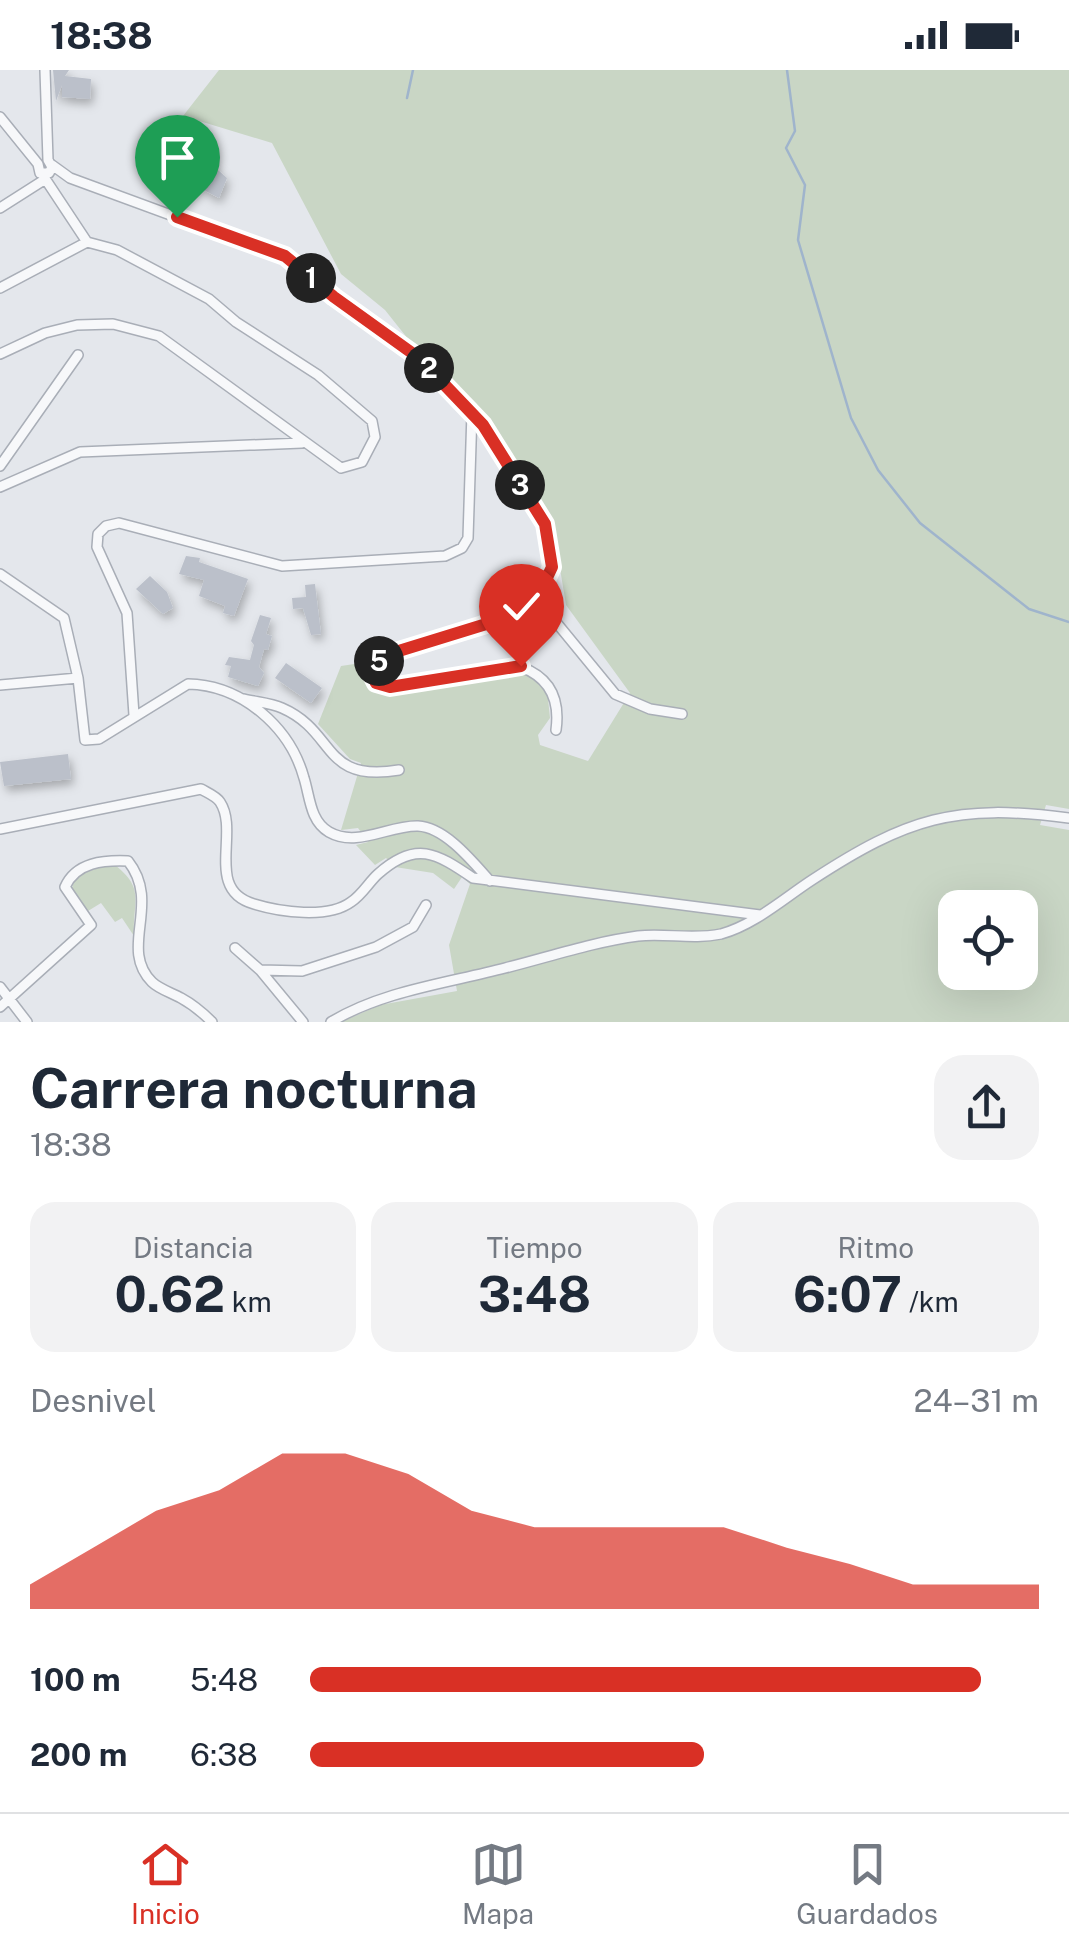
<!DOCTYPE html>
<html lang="es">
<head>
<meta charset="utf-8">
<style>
	body { margin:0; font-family:"Public Sans",sans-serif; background:#f2f2f3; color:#1f2937; height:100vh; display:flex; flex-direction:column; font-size:38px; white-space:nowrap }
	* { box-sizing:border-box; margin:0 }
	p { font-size:32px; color:#747a83 }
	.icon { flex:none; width:55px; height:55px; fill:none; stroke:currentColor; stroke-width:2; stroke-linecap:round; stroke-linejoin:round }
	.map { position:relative; height:952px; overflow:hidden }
	.sheet { display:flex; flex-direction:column; background:#fff; flex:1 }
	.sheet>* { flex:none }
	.buttons { position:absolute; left:938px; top:820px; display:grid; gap:20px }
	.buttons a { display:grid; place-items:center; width:100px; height:100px; border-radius:20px; background:#fff; box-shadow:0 10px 40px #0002; font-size:50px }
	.pin { position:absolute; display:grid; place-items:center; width:85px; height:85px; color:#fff; margin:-102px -42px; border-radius:50% 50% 50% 0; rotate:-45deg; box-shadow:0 0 10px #0007 }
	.pin .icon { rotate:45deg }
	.km { position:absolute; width:50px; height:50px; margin:-25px; border-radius:50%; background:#222; color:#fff; font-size:28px; line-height:50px; text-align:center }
	.round { display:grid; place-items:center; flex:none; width:105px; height:105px; border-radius:30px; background:#f2f2f3 }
	.headline { display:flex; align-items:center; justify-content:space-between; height:170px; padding:0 30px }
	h1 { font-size:55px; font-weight:700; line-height:75px }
	.figures { display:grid; grid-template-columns:repeat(3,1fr); gap:15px; height:170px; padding:10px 30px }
	.figures div { display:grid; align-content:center; border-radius:25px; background:#f2f2f3; text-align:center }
	.figures b { font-size:50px; font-weight:700 }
	.figures small { font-size:28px; font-weight:400 }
	.figures p { font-size:28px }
	.chart { height:280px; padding:20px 30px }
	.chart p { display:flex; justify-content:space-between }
	.chart svg { width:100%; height:180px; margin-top:10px; fill:#d93025; opacity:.7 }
	ul { padding:0 30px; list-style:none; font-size:32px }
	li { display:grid; grid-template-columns:160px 120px 1fr; align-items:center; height:75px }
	li i { height:25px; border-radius:12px; background:#d93025 }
	.status { display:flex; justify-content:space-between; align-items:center; height:70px; padding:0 50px; background:#fff; direction:ltr }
	.status svg { height:28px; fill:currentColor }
	.dock { display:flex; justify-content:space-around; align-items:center; height:140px; border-top:2px solid #e0e1e3; background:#fff; font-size:28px; color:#747a83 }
	.dock a { display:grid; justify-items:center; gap:5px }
	.dock .selected { color:#d93025 }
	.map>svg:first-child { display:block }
	.green { fill:#c9d6c5; fill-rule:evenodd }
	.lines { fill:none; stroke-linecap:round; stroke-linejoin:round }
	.stream { stroke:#9fb4cc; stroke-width:2.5 }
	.building { fill:#bbc0ca; filter:url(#shadow) }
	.street-casing { stroke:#a9aeb7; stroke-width:12 }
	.street { stroke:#f7f8fa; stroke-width:9 }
	.route-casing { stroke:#fff; stroke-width:20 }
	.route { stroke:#d93025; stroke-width:12 }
</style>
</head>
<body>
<div class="status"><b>18:38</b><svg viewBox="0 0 49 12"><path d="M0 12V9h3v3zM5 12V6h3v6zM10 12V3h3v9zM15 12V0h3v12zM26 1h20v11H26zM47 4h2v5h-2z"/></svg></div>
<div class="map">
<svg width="1069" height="952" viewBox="0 0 1069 952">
	<defs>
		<filter id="shadow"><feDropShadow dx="3" dy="5.5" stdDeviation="5" flood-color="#0004"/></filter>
	</defs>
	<rect width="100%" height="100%" fill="#e4e7ec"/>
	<!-- green -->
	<path class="green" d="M219,0h850v739l-23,-4 -6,20 29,5v192h-728l39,-17 77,-14 -8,-46 21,-61 -8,-7 -8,12 -21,-16 -38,-6 -9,-9 -11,7 -19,-20 12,-3 -10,-14 -17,2 20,-67 -11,-4 -32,-35 23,-58 20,-3 3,13 16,11 135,-17 14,3 18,16 3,29 -12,17 2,10 48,16 42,-68 -64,-88 -13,-79 -51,-86 -26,-37 -60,-54 -31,-39 -44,-36 -69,-131 -89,-27zM955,838h65v64h-65z
		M112,793c35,25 20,38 22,73l-12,-18 -7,4 -14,-19 -13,8 -5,-1 -12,-19 5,-15z"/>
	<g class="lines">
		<!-- stream -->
		<path class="stream" d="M787,0l8,61 -9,17 19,37 -7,55 53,178 27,52 42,53 109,86 40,13
			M407,28l6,-28"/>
	</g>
	<!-- building -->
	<path class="building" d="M53,0h16l-4,6 26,3 -1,20 -28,-2v-12l-6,16z
		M201,85l26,23 -8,20 -17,-9 3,-10 -23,-8 -2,14 -10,2 -1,-4 -11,-1 7,-8 -2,-10 3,-3 30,4z
		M186,486l14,2 -1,4 49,17 -14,37 -11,-3 2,-7 -26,-10 5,-16 -25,-6z
		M150,506l17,16 6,16 -10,6 -27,-25z
		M315,514l6,50 -10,1 -8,-27 -10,1 -1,-11 14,-1 -1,-12z
		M260,545l11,3 -5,16 6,2 -4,14 -4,-1 -5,18 5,6 -6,13 -30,-9 3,-11 -6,-1 4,-8 21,3 4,-15 -3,-4z
		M286,593l36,25 -11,15 -36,-25z
		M68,684l3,25 -67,7 -4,-24z"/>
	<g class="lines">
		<defs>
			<path id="street" d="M0,47l38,47 2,9h9l3,-6 -4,-7 -3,-90
				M52,95l18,13 215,79 49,40 85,60 38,38 26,30 62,99 7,43 -15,32 -41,22 -107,33 -20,15 7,14 15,4 130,-20c30,11 39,34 35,63
				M42,104l45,68
				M0,138l44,-28
				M0,218l87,-46
				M0,284l45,-21 32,-8 36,-1 46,12 182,132 21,-6 13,-25 -3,-16 -54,-46 -82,-53 -27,-23 -92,-49 -30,-8
				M0,396l78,-111
				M0,417l80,-35 222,-9
				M0,504l64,44 14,60 7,62 14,-1 89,-55c54,1 102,43 116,94 6,19 6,43 25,54 28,16 60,-7 89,-6 27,1 55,36 72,55
				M537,529l78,95 35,15 32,5
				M0,615l78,-7
				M244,629c12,3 27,4 38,9 55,24 39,75 117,62
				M134,645l-7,-102 -30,-66 1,-13 8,-8 13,-3 163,43 163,-10 17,-8 6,-10 4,-126
				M0,759l201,-40c7,4 15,7 19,13 20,30 -16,88 34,102 26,8 74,15 97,-2 11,-7 18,-20 27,-28 38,-34 58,-21 95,4l287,37
				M235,878l25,22 43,52
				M260,900l42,1 74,-24 37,-20 13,-22
				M0,917l27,35
				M0,937l91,-82 -26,-38c11,-25 39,-27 63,-26 34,43 -10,87 24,121 7,7 20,11 29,16 11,6 22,15 31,24
				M331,952c51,-31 117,-39 174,-54 44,-11 88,-26 133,-32 28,-3 55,4 83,-2 33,-9 62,-35 91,-54 95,-62 143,-77 257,-62"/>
		</defs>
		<!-- street casing -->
		<use href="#street" class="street-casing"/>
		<!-- street -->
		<use href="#street" class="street"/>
	</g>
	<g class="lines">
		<defs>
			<path id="route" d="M177,147l108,39 49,41 85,61 64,67 62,99 7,43 -15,32 -41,22 -107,33 -20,15 7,14 14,4 131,-21"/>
		</defs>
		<!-- route casing -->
		<use href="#route" class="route-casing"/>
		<!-- route -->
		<use href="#route" class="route"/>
	</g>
</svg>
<div class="buttons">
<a><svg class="icon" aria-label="locate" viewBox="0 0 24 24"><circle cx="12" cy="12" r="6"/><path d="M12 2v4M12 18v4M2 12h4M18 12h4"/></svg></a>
</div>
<div class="pin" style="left:177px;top:147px;background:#1e9e55"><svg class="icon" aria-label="arrive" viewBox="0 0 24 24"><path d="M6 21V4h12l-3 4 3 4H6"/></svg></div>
<div class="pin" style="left:521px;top:596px;background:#d93025"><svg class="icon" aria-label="check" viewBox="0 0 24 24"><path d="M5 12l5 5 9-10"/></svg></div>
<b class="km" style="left:311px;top:208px">1</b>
<b class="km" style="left:429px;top:298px">2</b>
<b class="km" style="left:520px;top:415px">3</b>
<b class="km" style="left:379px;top:591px">5</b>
</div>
<section class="sheet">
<div class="headline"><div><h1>Carrera nocturna</h1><p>18:38</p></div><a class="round"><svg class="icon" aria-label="share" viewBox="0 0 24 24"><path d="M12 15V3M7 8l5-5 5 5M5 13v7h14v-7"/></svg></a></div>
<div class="figures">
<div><p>Distancia</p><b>0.62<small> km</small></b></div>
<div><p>Tiempo</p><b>3:48</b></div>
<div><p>Ritmo</p><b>6:07<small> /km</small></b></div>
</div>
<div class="chart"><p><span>Desnivel</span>24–31 m</p>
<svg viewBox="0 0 160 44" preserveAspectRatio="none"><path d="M0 44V38L10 29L20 20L30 15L40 6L50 6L60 11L70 20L80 24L90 24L100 24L110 24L120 29L130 33L140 38L150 38L160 38V44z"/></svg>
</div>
<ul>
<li><b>100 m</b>5:48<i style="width:92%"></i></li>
<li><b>200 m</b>6:38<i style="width:54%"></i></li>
</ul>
</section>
<nav class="dock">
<a class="selected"><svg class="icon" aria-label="home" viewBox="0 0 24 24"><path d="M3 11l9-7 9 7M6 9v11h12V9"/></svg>Inicio</a>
<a><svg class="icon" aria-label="map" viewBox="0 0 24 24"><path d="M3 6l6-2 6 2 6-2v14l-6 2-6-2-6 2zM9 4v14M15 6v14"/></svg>Mapa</a>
<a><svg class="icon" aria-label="saved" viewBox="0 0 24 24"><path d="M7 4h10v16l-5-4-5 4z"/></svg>Guardados</a>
</nav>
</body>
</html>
